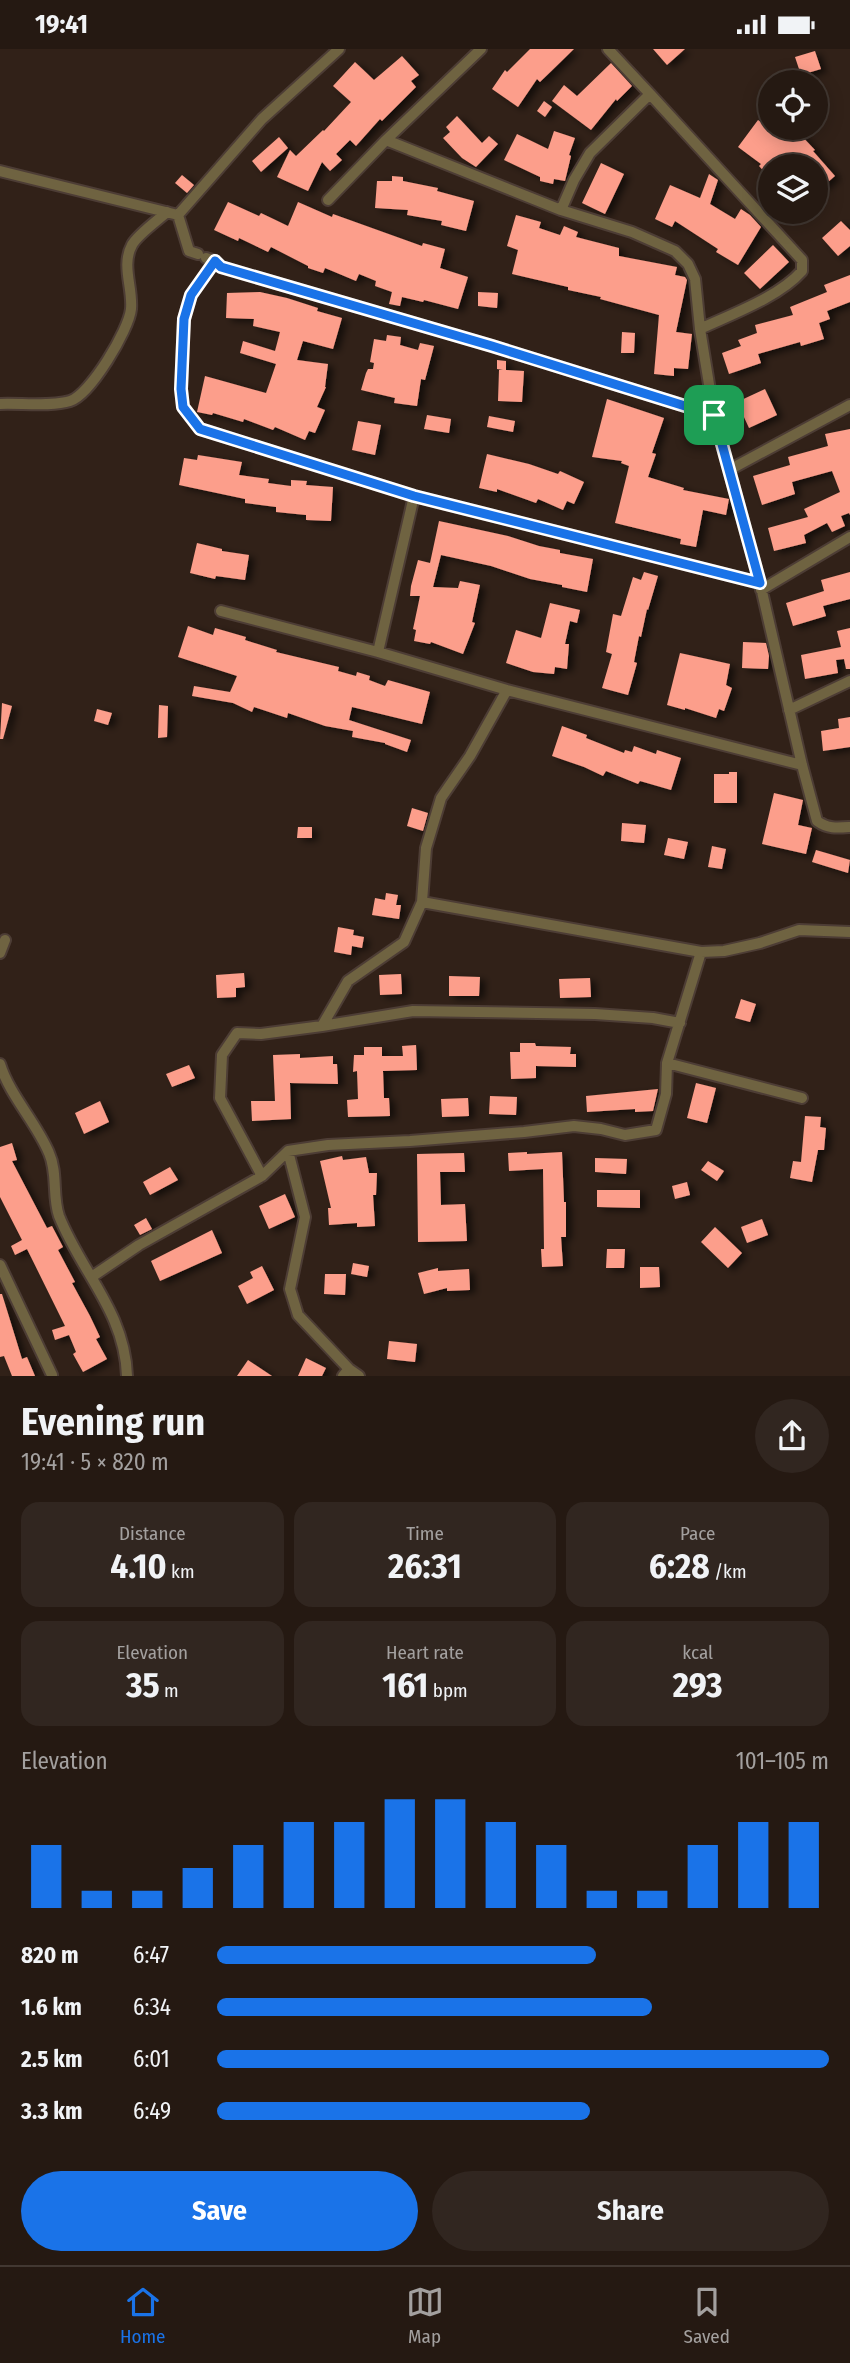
<!DOCTYPE html>
<html lang="en">
<head>
<meta charset="utf-8">
<style>
	body { margin:0; font-family:"Fira Sans Condensed",sans-serif; background:#312620; color:#f1f3f6; height:100vh; display:flex; flex-direction:column; font-size:26px; white-space:nowrap }
	* { box-sizing:border-box; margin:0 }
	p { font-size:23px; color:#a3a09f }
	.icon { flex:none; width:38px; height:38px; fill:none; stroke:currentColor; stroke-width:2; stroke-linecap:round; stroke-linejoin:round }
	.map { position:relative; height:1327px; overflow:hidden }
	.drawer { display:flex; flex-direction:column; background:#251912; flex:1 }
	.drawer>* { flex:none }
	.controls { position:absolute; left:758px; top:21px; display:grid; gap:14px }
	.controls a { display:grid; place-items:center; width:70px; height:70px; border-radius:50%; background:#251912; box-shadow:0 4px 18px #0003,0 0 0 2px #423832; font-size:35px }
	.pin { position:absolute; display:grid; place-items:center; width:60px; height:60px; color:#fff; margin:-30px; border-radius:14px; box-shadow:0 4px 10px #0006 }
	.round { display:grid; place-items:center; flex:none; width:74px; height:74px; border-radius:37px; background:#312620 }
	.headline { display:flex; align-items:center; justify-content:space-between; height:119px; padding:0 21px }
	h1 { font-size:38px; font-weight:700; line-height:52px }
	.metrics { display:grid; grid-template-columns:repeat(3,1fr); gap:10px; height:119px; padding:7px 21px }
	.metrics div { display:grid; align-content:center; border-radius:18px; background:#312620; text-align:center }
	.metrics b { font-size:35px; font-weight:700 }
	.metrics small { font-size:19px; font-weight:400 }
	.metrics p { font-size:19px }
	.chart { height:196px; padding:14px 21px }
	.chart p { display:flex; justify-content:space-between }
	.chart svg { width:100%; height:126px; margin-top:7px; stroke:#1a73e8; stroke-width:6 }
	.primary-button { display:flex; gap:14px; margin-top:auto; padding:14px 21px }
	.primary-button a { flex:1; height:80px; border-radius:42px; background:#1a73e8; color:#fff; font-size:28px; font-weight:700; line-height:80px; text-align:center }
	.primary-button a+a { background:#312620; color:#f1f3f6 }
	ul { padding:0 21px; list-style:none; font-size:23px }
	li { display:grid; grid-template-columns:112px 84px 1fr; align-items:center; height:52px }
	li i { height:18px; border-radius:9px; background:#1a73e8 }
	.status { display:flex; justify-content:space-between; align-items:center; height:49px; padding:0 35px; background:#251912; direction:ltr }
	.status svg { height:19px; fill:currentColor }
	.menu { display:flex; justify-content:space-around; align-items:center; height:98px; border-top:2px solid #423832; background:#251912; font-size:19px; color:#a3a09f }
	.menu a { display:grid; justify-items:center; gap:4px }
	.menu .current { color:#1a73e8 }
	.map>svg:first-child { display:block }
	.building { fill:#fc9e8b; filter:url(#shadow) }
	.lines { fill:none; stroke-linecap:round; stroke-linejoin:round }
	.minor-casing { stroke:#4d3d35; stroke-width:14 }
	.minor { stroke:#6f6341; stroke-width:10 }
	.route-casing { stroke:#fff; stroke-width:14 }
	.route { stroke:#1a73e8; stroke-width:9 }
</style>
</head>
<body>
<div class="status"><b>19:41</b><svg viewBox="0 0 49 12"><path d="M0 12V9h3v3zM5 12V6h3v6zM10 12V3h3v9zM15 12V0h3v12zM26 1h20v11H26zM47 4h2v5h-2z"/></svg></div>
<div class="map">
<svg width="850" height="1327" viewBox="0 0 850 1327">
	<defs>
		<filter id="shadow"><feDropShadow dx="5.5" dy="3" stdDeviation="3.5" flood-color="#0009"/></filter>
	</defs>
	<rect width="100%" height="100%" fill="#312118"/>
	<!-- building -->
	<path class="building" d="M530,0h44l-34,33 -3,-3 -19,28 -26,-18 13,-19 2,2z
		M653,0h32l-18,16z
		M815,2l6,18 -20,6 -6,-18z
		M402,7l17,19 -8,6 5,6 -34,34 -2,-2 -24,27 -6,-6 -14,14 6,6 -12,11 -8,-9 -14,29 -31,-14 13,-27 6,6 27,-26 1,1 27,-29 -18,-16 22,-24 19,18z
		M611,14l21,23 -15,15 -1,-2 -25,31 -39,-29 12,-16 13,11z
		M544,52l8,6 -7,10 -8,-6z
		M457,67l25,27 7,-7 9,8 -22,23 -14,-9 -19,-20 7,-6 -4,-5z
		M758,71l28,20 10,-10 19,20 -2,1 22,25 -14,12 -5,-6v-16h-46v12l-11,-12 2,-2 -23,-17z
		M554,82l21,7 -6,17 2,1 -6,25 -11,-2 -1,5 -13,-3v-4l-36,-17 13,-26 31,15z
		M279,88l9,11 -27,24 -9,-11z
		M601,114l23,11 -19,40 -23,-11z
		M709,125l9,6 -8,24 25,15 6,-10 9,6 11,12 -23,38 -22,-13 2,-3 -43,-28 -3,6 -17,-8 15,-34 30,13z
		M182,126l12,10 -7,8 -12,-10z
		M392,127l11,1v4l35,7 -1,3 37,10 -8,30 -25,-6 1,-4 -35,-6 1,-5 -33,-2 2,-27h15z
		M228,153l31,14 2,-3 27,13 10,-24 34,15 1,-3 89,32 1,-3 22,6 -5,19 28,9 -10,32 -34,-9 -1,2 -21,-5 -2,9 -11,-2 3,-12 -17,-6 1,-5 -17,-7 -3,7 -31,-13 -2,5 -15,-5v-2l-37,-19 -3,5 -29,-14 -1,3 -24,-11z
		M516,166l25,7 -2,6 21,7 4,-9 14,6 -2,5 43,11v8l58,11 -2,8 10,2 2,3 -11,52 16,2 -4,35 -14,-1v8l-20,-2 5,-59 -59,-16 1,-2 -33,-7v-3l-56,-13 6,-24 -11,-4z
		M841,172l9,9v16l-12,10 -16,-18z
		M773,196l16,17 -29,27 -16,-16z
		M850,226v27l-23,9 3,8 -11,4 5,16 -23,7 -1,-4 -42,12 3,9 -32,11 -7,-21 19,-7 -3,-6 19,-7 -2,-8 38,-10 -3,-8 37,-15 -3,-7z
		M260,243l27,6 31,10 -1,3 25,7 -9,31 -30,-8 -6,19 31,4 -3,23h1l-9,20 8,3 -10,23 -6,-2 -4,9 -30,-13 -2,3 -29,-11 -1,3 -30,-9 -1,2 -15,-3 8,-36 61,17 10,-29 -36,-11 3,-12 32,10 5,-19 -27,-6 1,-7 -28,-1 1,-25z
		M478,243l20,1 -1,15 -19,-2z
		M622,283l13,1 -1,20h-13z
		M387,286l14,2 -1,8 18,5 2,-7 14,3 -9,34 -4,-1 -4,27 -23,-3 1,-5 -34,-8 5,-17 2,-4h5l1,-6 -4,-1 4,-23 12,2z
		M497,311l9,1v9l18,1 -2,31 -24,-1 1,-31h4l-6,-1z
		M765,340l12,26 -28,13 -12,-26z
		M607,350l57,19 -12,35 4,1 -8,23 36,11 -1,2 46,9 -3,16 -23,-5 -7,37 -16,-3 1,-5 -66,-16 14,-57 -8,-3 1,-2 -30,-4z
		M427,366l24,4 -2,14 -25,-4z
		M489,367l26,5 -2,11 -26,-5z
		M358,372l23,4 -6,30 -23,-5z
		M850,380v86l-1,-2 -8,3 4,10 -13,6 -5,-9 -23,12 2,8 -32,8 -6,-23 40,-11 -4,-8 36,-17 -8,-21 -40,11 3,12 -33,11 -9,-29 37,-11 -2,-8 40,-11 -3,-12z
		M487,405l42,10 29,10 2,-3 24,11 -10,22 -7,-3 -4,9 -25,-11 -2,4 -39,-14v3l-18,-4z
		M198,406l44,7 -3,13 30,4 -1,4 23,3v-6l16,1 -1,4 27,2 -2,34 -25,-1v-5l-30,-3v-5l-31,-4v-4l-66,-14 5,-27 13,2z
		M439,472l69,15 31,10 21,4v3l33,6 -6,33 -25,-5v-2l-32,-6 -39,-13 -50,-11 -8,32 25,1 2,-7 20,4 -8,37 3,1 -12,31 -32,-12 -1,2 -16,-3 2,-11 -3,-1 7,-33h-10l1,-10 7,-26 12,3z
		M197,494l25,6v2l27,4 -4,25 -29,-4 -1,3 -25,-6z
		M644,523l14,4 -10,34 -1,-1 -6,28 -2,-1 -5,26 3,1 -9,32 -26,-7 10,-34 -6,-2 7,-38 8,2 12,-39 8,3z
		M850,523v27l-27,7 3,10 -33,10 -7,-23 38,-12 -3,-11z
		M550,554l30,7 -3,13 -7,-2 -5,23h4l-2,25 -12,-2 -1,7 -21,-2 -27,-9 10,-33 25,8z
		M188,577l25,9 2,-7 31,9 -1,3 32,10 -1,2 63,15 -1,4 18,5 1,-4 13,4 -1,4 16,6 3,-6 42,12 -8,32 -70,-17 -3,13 62,20 -4,12 -22,-8v-1l-33,-6 1,-6 -28,-5 -37,-13 -1,5 -33,-11 -2,5 -19,-9 -41,-7 2,-10 36,6 7,-16 -59,-19z
		M850,579v41h-4l-2,-10 -8,1 2,13 -33,6 -4,-24 40,-8 -4,-16z
		M743,593l23,1 3,13 -1,13 -26,-1z
		M680,604l50,11 -4,21 6,3 -8,23 -5,-2 -3,9 -31,-10v2l-18,-5z
		M2,654l10,3 -9,33h-3z
		M159,656l9,1 -1,31 -9,1z
		M97,660l15,4 -4,12 -14,-4z
		M850,668v30l-27,4 -2,-20 18,-3 -1,-9z
		M562,677l25,9 -1,3 38,15 1,-3 7,2 2,-6 22,8 1,-4 24,8 -10,32 -31,-9 -2,3 -32,-13 -3,5 -19,-9 -32,-11z
		M729,723h8v31h-23v-29h15z
		M774,744l29,7 -5,25 14,3 -6,26 -44,-10z
		M412,759l16,5 -5,18 -16,-5z
		M622,774l24,2 -2,18 -23,-2z
		M298,778h14v11h-15z
		M668,789l20,4 -4,17 -20,-4z
		M712,797l14,3 -4,20 -14,-2z
		M816,801l34,10 -2,13 -36,-11z
		M386,844l12,2 -2,10h5l-2,14 -27,-4 3,-17 10,2z
		M338,878l16,3 -1,5 11,2 -2,11 -10,-2 -1,9 -17,-3z
		M244,924l1,14 -9,1v9l-19,1 -1,-23z
		M401,925l1,20 -22,1 -1,-20z
		M449,927l31,1 -1,19h-30z
		M590,929l1,19 -31,1 -1,-19z
		M741,950l15,5 -6,18 -15,-4z
		M520,994h15l1,3 35,1 -1,7h6v13l-40,-1v12l-25,1 -1,-27h10z
		M416,996l1,25 -34,1 1,27h5l1,18 -42,1 -1,-17 11,-1 -1,-28 -4,1 1,-17h10v-8h18v9h21l-1,-10z
		M300,1005v4l33,-2v8h4l1,20 -48,-1 1,36 -39,2 -1,-20h24l-2,-46z
		M189,1016l6,13 -23,9 -6,-13z
		M696,1034l20,5 -9,35 -20,-5z
		M658,1040l-5,22 -18,1v-3l-48,3 -1,-16z
		M490,1047l27,1 -1,18 -27,-1z
		M468,1049l1,18 -27,1 -1,-18z
		M100,1052l9,21 -25,12 -9,-21z
		M805,1067l16,1 -1,10 6,1 -2,22h-6l-6,32 -22,-4 3,-17 8,1z
		M12,1094l5,17 -5,1 35,67 5,-2 11,21 -5,3 17,32 -3,1 18,33 10,21 -4,2 11,20 -24,13 -10,-18 3,-2 -7,-17 -14,5 -3,-10 13,-4 -38,-77 -12,6 -4,-9 11,-6 -22,-43v-50z
		M527,1103v2l35,-2 2,50h2v35h-5l2,29 -21,1 -1,-18h3l-1,-80 -34,2 -1,-18z
		M464,1104l1,19h-25l1,33 24,-1 2,37 -49,1 -1,-88z
		M342,1107l1,4 23,-3 3,16h8l-1,22h-3l2,31 -18,1v-4l-28,2 -1,-17h3l-11,-47z
		M595,1109l32,1 -1,15 -31,-2z
		M708,1112l16,10 -7,10 -16,-11z
		M170,1118l8,13 -28,15 -7,-13z
		M687,1133l3,13 -15,4 -3,-13z
		M597,1141h43v18l-43,-1z
		M285,1145l10,23 -26,12 -10,-23z
		M146,1169l6,11 -12,6 -6,-10z
		M762,1170l6,16 -21,8 -6,-16z
		M715,1178l27,26 -14,15 -27,-26z
		M212,1181l10,23 -62,28 -9,-20z
		M607,1200h18l-1,19h-18z
		M353,1214l16,3 -2,11 -16,-3z
		M262,1217l12,24 -27,14 -9,-18 15,-8 -3,-6z
		M640,1218h19l1,20 -20,1z
		M438,1219v3l31,-2 1,21 -23,1v-3l-23,6 -6,-21z
		M325,1225h21l-1,21 -21,-1z
		M0,1245h2l20,65 5,-2 8,19h-23l-8,-20 -4,1z
		M389,1292l28,3 -2,18 -28,-3z
		M306,1309l20,10 -4,8h-24z
		M248,1311l24,16h-35z"/>
	<g class="lines">
		<defs>
			<path id="minor" d="M608,0l42,45
				M386,91l175,70 71,22 43,19 13,13 7,15 5,50 14,86
				M0,122l178,44 11,36 9,3
				M328,151l58,-60 95,-91
				M561,161l13,-30 16,-27 60,-59 152,166v11c-23,26 -70,43 -102,58
				M178,166l84,-96 77,-70
				M206,209l9,3 6,6 271,79 222,69 46,168 42,182 15,56c11,8 20,7 33,6
				M215,212l-24,34 -7,24 -3,70 2,18 17,22 214,67 346,87
				M0,355c20,-1 51,3 70,-3 20,-6 59,-71 61,-92 2,-21 -10,-44 1,-64 5,-10 26,-25 35,-33
				M729,421l121,-65
				M761,541l89,-53
				M221,562l157,41 129,38 295,75
				M378,603l36,-156
				M789,661l61,-29
				M701,903l23,-1 36,-8 39,-13 51,2
				M0,904l5,-13
				M322,977l91,-15 182,3 58,4 27,5
				M667,1014l135,35
				M0,1015c10,32 36,58 49,89 9,20 3,43 10,63 22,56 66,96 68,160
				M288,1102l17,66 -15,72 8,26 51,54
				M262,1127l26,-25 40,-6 82,-4 114,-9 50,-6 27,3 24,6 31,-5 10,-36 1,-31 34,-111 -279,-50
				M0,1216l52,110
				M93,1227l46,-31 123,-69 -42,-78 2,-43 15,-22 24,1 61,-8 26,-45 56,-39 18,-40 4,-54 15,-50 29,-42 37,-66
				M343,1327l6,-7 10,7"/>
		</defs>
		<!-- minor casing -->
		<use href="#minor" class="minor-casing"/>
		<!-- minor -->
		<use href="#minor" class="minor"/>
	</g>
	<g class="lines">
		<defs>
			<path id="route" d="M215,212l6,6 271,79 222,69 46,168 -346,-87 -214,-67 -17,-22 -2,-18 3,-70 7,-24z"/>
		</defs>
		<!-- route casing -->
		<use href="#route" class="route-casing"/>
		<!-- route -->
		<use href="#route" class="route"/>
	</g>
</svg>
<div class="controls">
<a><svg class="icon" aria-label="locate" viewBox="0 0 24 24"><circle cx="12" cy="12" r="6"/><path d="M12 2v4M12 18v4M2 12h4M18 12h4"/></svg></a>
<a><svg class="icon" aria-label="layers" viewBox="0 0 24 24"><path d="M12 4l9 5-9 5-9-5zM3 14l9 5 9-5"/></svg></a>
</div>
<div class="pin" style="left:714px;top:366px;background:#1e9e55"><svg class="icon" aria-label="arrive" viewBox="0 0 24 24"><path d="M6 21V4h12l-3 4 3 4H6"/></svg></div>
</div>
<section class="drawer">
<div class="headline"><div><h1>Evening run</h1><p>19:41 · 5 × 820 m</p></div><a class="round"><svg class="icon" aria-label="share" viewBox="0 0 24 24"><path d="M12 15V3M7 8l5-5 5 5M5 13v7h14v-7"/></svg></a></div>
<div class="metrics">
<div><p>Distance</p><b>4.10<small> km</small></b></div>
<div><p>Time</p><b>26:31</b></div>
<div><p>Pace</p><b>6:28<small> /km</small></b></div>
</div>
<div class="metrics">
<div><p>Elevation</p><b>35<small> m</small></b></div>
<div><p>Heart rate</p><b>161<small> bpm</small></b></div>
<div><p>kcal</p><b>293</b></div>
</div>
<div class="chart"><p><span>Elevation</span>101–105 m</p>
<svg viewBox="0 0 160 44" preserveAspectRatio="none"><path d="M5 44V22M15 44V38M25 44V38M35 44V30M45 44V22M55 44V14M65 44V14M75 44V6M85 44V6M95 44V14M105 44V22M115 44V38M125 44V38M135 44V22M145 44V14M155 44V14"/></svg>
</div>
<ul>
<li><b>820 m</b>6:47<i style="width:62%"></i></li>
<li><b>1.6 km</b>6:34<i style="width:71%"></i></li>
<li><b>2.5 km</b>6:01<i style="width:100%"></i></li>
<li><b>3.3 km</b>6:49<i style="width:61%"></i></li>
</ul>
<div class="primary-button"><a>Save</a><a>Share</a></div>
</section>
<nav class="menu">
<a class="current"><svg class="icon" aria-label="home" viewBox="0 0 24 24"><path d="M3 11l9-7 9 7M6 9v11h12V9"/></svg>Home</a>
<a><svg class="icon" aria-label="map" viewBox="0 0 24 24"><path d="M3 6l6-2 6 2 6-2v14l-6 2-6-2-6 2zM9 4v14M15 6v14"/></svg>Map</a>
<a><svg class="icon" aria-label="saved" viewBox="0 0 24 24"><path d="M7 4h10v16l-5-4-5 4z"/></svg>Saved</a>
</nav>
</body>
</html>
